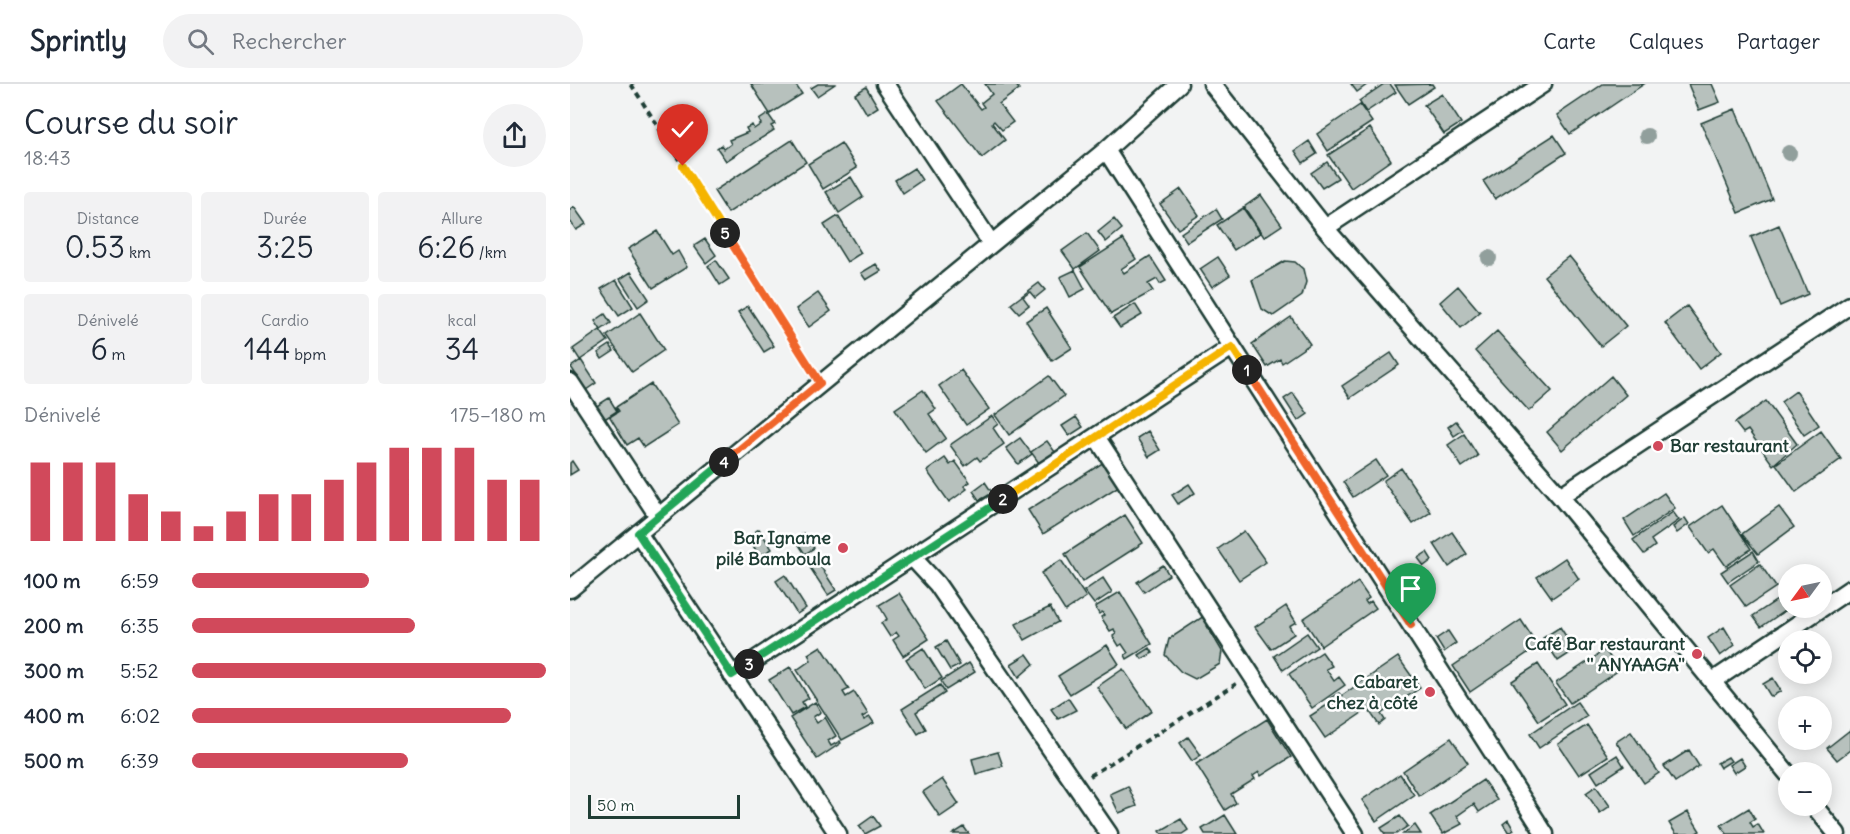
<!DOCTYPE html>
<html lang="fr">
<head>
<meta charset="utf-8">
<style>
	body { margin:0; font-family:Delius,sans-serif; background:#f2f2f3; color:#1f2937; height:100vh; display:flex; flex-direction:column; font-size:22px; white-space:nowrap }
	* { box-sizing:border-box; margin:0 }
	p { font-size:20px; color:#747a83 }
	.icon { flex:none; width:33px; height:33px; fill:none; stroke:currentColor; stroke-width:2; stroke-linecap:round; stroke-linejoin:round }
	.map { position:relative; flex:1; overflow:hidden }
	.panel { display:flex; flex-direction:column; background:#fff; width:570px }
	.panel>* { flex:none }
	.needle { width:39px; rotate:237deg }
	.controls { position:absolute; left:1208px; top:480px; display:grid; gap:12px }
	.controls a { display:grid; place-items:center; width:54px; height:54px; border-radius:50%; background:#fff; box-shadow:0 3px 15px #0003; font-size:30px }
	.scale { position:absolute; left:18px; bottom:15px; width:152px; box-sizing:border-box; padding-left:6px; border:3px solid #1f3d34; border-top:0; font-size:16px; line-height:21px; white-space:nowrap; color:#1f3d34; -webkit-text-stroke:4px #fff; paint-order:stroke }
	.pin { position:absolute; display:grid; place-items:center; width:51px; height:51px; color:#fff; margin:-62px -26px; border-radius:50% 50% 50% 0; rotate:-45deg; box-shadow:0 0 6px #0007 }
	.pin .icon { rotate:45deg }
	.km { position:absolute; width:30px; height:30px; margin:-15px; border-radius:50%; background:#222; color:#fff; font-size:16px; line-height:30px; text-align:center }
	.round { display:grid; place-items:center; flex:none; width:63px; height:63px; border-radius:32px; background:#f2f2f3 }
	.headline { display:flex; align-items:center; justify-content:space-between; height:102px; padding:0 24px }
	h1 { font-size:33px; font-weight:600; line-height:45px }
	.stats { display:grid; grid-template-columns:repeat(3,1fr); gap:9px; height:102px; padding:6px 24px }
	.stats div { display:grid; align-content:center; border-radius:6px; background:#f2f2f3; text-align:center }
	.stats b { font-size:30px; font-weight:600 }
	.stats small { font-size:16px; font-weight:400 }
	.stats p { font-size:16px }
	.chart { height:168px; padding:12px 24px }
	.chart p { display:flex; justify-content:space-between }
	.chart svg { width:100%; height:108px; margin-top:6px; stroke:#d1495b; stroke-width:6 }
	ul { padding:0 24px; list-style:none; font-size:20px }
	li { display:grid; grid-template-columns:96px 72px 1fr; align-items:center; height:45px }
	li i { height:15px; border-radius:8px; background:#d1495b }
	header { display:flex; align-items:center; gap:36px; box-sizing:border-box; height:84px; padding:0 30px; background:#fff; border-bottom:2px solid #e0e1e3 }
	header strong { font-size:28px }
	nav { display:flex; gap:33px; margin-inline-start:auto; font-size:21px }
	.search { width:420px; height:54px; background:#f2f2f3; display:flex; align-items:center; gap:15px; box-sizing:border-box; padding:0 21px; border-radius:33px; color:#747a83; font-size:22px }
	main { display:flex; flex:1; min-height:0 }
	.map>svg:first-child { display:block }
	.building { fill:#b7c1bd; stroke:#1f3d34; stroke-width:1.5 }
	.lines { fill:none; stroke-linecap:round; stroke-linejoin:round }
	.street-casing { stroke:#1f3d34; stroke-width:21 }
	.path { stroke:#1f3d34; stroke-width:4; stroke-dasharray:6 4.5; stroke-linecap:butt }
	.street { stroke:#fff; stroke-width:16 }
	.tree { fill:#919f9c }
	.split-1-casing { stroke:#fff; stroke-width:12 }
	.split-2-casing { stroke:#fff; stroke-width:12 }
	.split-3-casing { stroke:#fff; stroke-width:12 }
	.split-4-casing { stroke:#fff; stroke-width:12 }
	.split-5-casing { stroke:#fff; stroke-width:12 }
	.split-6-casing { stroke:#fff; stroke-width:12 }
	.split-1 { stroke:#f0652b; stroke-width:8 }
	.split-2 { stroke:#f5b400; stroke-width:8 }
	.split-3 { stroke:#22a559; stroke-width:8 }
	.split-4 { stroke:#22a559; stroke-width:8 }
	.split-5 { stroke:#f0652b; stroke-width:8 }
	.split-6 { stroke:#f5b400; stroke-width:8 }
	.poi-dot { fill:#d1495b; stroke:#fff; stroke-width:2 }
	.labels { text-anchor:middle; stroke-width:5; stroke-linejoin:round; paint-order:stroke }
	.poi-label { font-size:18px; font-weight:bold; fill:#1f3d34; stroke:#fff; text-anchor:end }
</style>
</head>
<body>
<header>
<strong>Sprintly</strong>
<div class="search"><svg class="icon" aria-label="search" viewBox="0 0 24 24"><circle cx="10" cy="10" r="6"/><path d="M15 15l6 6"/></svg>Rechercher</div>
<nav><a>Carte</a><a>Calques</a><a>Partager</a></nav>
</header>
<main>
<section class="panel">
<div class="headline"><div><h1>Course du soir</h1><p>18:43</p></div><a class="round"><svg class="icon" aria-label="share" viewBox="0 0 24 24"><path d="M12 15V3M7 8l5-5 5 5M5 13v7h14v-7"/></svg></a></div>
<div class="stats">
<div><p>Distance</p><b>0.53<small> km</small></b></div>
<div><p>Durée</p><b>3:25</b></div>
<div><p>Allure</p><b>6:26<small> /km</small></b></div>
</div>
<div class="stats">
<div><p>Dénivelé</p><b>6<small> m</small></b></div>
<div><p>Cardio</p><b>144<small> bpm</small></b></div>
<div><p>kcal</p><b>34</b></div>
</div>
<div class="chart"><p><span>Dénivelé</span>175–180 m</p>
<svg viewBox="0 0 160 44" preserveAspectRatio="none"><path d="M5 44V12M15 44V12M25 44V12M35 44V25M45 44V32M55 44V38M65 44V32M75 44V25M85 44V25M95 44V19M105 44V12M115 44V6M125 44V6M135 44V6M145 44V19M155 44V19"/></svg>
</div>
<ul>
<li><b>100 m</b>6:59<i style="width:50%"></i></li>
<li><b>200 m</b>6:35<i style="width:63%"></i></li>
<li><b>300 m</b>5:52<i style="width:100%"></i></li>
<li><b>400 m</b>6:02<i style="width:90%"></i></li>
<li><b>500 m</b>6:39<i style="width:61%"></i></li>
</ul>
</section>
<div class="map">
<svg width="1280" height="750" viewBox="0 0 1280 750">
	<rect width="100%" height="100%" fill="#f2f3f3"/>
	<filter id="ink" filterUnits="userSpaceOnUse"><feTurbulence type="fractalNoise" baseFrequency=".0167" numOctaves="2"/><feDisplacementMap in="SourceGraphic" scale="12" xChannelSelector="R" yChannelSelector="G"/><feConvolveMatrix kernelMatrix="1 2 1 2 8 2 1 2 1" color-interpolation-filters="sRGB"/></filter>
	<g filter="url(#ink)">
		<!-- building -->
		<path class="building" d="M181,0h44l7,10 -32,20z
			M248,0h17l-18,12 -6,-8z
			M391,0l20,25 3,-2 -3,-4 11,-9 -7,-10h30l4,5 -20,15 14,18 -11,8 -8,-9 -2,2 13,17 -23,18 -44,-57z
			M781,0h17l-11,8z
			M814,0h6l6,8 -30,20 -7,-11z
			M862,0l2,3 -26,17 -13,-19z
			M1033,0h41l-74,50 -13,-19z
			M1118,0h24l8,18 -21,8z
			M296,3l12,20 -11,7 -12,-20z
			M872,10l19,29 -17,11 -20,-29z
			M790,21l12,17 -44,29 -11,-17z
			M1165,25l37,90 -33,14 -38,-90z
			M198,30l7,10 -4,2 3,4 -48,31 -9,-13 4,-3 3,4 7,-5 -2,-4 19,-8 -2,-4 6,-3 2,4 7,-5 -2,-4z
			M800,44l21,32 -40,28 -23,-33z
			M984,51l12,18 -71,46 -12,-18z
			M222,56l14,22 -78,51 -14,-22z
			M739,57l8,13 -14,9 -8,-12z
			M271,59l16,25 -34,21 -15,-25z
			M757,78l11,16 -16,10 -11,-15z
			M344,84l8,12 -19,13 -8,-13z
			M281,93l12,20 -24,16 -13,-21z
			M611,105l18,26 -21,14 -18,-25z
			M691,111l21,30 -18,12 -20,-30z
			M4,123l12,17 -10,6 -6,-9v-11z
			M673,124l17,25 -26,17 -17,-25z
			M646,125l6,10 -35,23 -6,-9z
			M268,132l23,37 -14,9 -23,-37z
			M544,135l8,10 -16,13 -8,-10z
			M1209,141l29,69 -28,12 -29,-69z
			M87,147l15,24 6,-4 9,16 -34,21 -25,-39z
			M517,149l13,18 -25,18 -13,-18z
			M135,155l11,16 -10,8 -12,-17z
			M553,155l13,20 -15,10 3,4 26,-17 16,25 -6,3 -3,-5 -9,5 5,7 -42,23 -31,-47z
			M999,172l57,70 -25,20 -57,-70z
			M648,173l12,18 -18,12 -12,-18z
			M146,176l13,19 -9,6 -12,-19z
			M715,177l10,1 8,7 3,13 -4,14 -29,20 -11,-7 -10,-29z
			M306,180l5,7 -15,9 -5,-7z
			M505,186l10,19 -15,8 -10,-20z
			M61,188l18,27 -11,8 -18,-28z
			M46,196l17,27 -14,9 -18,-27z
			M469,199l6,7 -10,8 -5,-6 -7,5 6,8 -10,8 -8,-9z
			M888,202l22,26 -19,16 -21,-26z
			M248,209l13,18 -22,16 -13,-18z
			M565,220l7,11 -22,13 -7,-10z
			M178,222l26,40 -10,6 -26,-40z
			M1117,222l34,46 -22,17 -34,-46z
			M476,224l26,40 -20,13 -26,-40z
			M70,229l24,37 -32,22 -25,-36z
			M35,230l6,9 -10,7 -6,-9z
			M721,233l19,27 -28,19 -2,-4 -13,8 -15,-23z
			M30,246l8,11 -28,19 -7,-11z
			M927,247l55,60 -23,20 -54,-60z
			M40,261l4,6 -12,8 -4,-6z
			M821,269l8,12 -49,33 -8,-12z
			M11,276l15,23 -10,7 -15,-23z
			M391,286l28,39 -23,16 -27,-39z
			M479,292l15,20 -55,39 -14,-20z
			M1041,292l15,19 -64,55 -15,-18z
			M81,300l27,41 -34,22 -6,-9 -11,7 -17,-28 9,-6 -3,-4z
			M353,306l13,19 -7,5 17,24 -20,15 -31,-44z
			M1226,307l23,34 -15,10 -23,-33z
			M723,309l15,21 -10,7 -14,-22z
			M39,314l8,13 -14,9 -8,-13z
			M1196,317l31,43 -24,21 -25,-35 -5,3 -8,-10z
			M422,332l6,8 -5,4 11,16 -24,17 -3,-4 -12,9 -15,-21z
			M506,333l7,10 -14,9 -7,-10z
			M886,337l7,9 -9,6 -6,-9z
			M578,347l12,19 -11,7 -12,-19z
			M1251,347l20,28 -45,33 -20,-28z
			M894,350l14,22 -16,11 -14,-22z
			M450,354l12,16 -14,10 -12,-16z
			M477,357l11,15 -16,11 -11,-15z
			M375,374l5,7 5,-4 15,21 -6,4 3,3 -18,13 -22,-31z
			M806,376l10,15 -33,22 -10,-15z
			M2,377l6,9 -8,5v-12z
			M534,378l15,24 -76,48 -15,-24z
			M831,384l30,44 -18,12 -30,-43z
			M415,398l8,12 -14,6 -6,-9z
			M619,400l6,9 -17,11 -6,-9z
			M1094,409l11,15 -41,28 -10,-16z
			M1152,421l29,44 -25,17 -12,-17 -6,4 -18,-26z
			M1209,423l15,20 -36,27 -16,-20z
			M1103,428l6,8 -28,20 4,6 -11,8 -11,-14z
			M555,431l18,28 -61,39 -17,-28z
			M1115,434l4,6 -12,9 -4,-6z
			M189,445l13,20 -12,7 -13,-19z
			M674,447l22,31 -27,18 -21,-31z
			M882,448l15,22 -18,13 -15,-23z
			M234,449l10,15 -9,6 -10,-15z
			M1183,467l6,10 -31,21 -7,-10z
			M857,468l5,8 -8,6 -6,-8z
			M245,474l21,32 -8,5 -21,-32z
			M995,474l14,21 -27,19 -15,-21z
			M491,476l25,37 -21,14 -24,-38z
			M1190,480l16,23 -30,20 -16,-22z
			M593,481l6,10 -25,17 -7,-10z
			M215,491l21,33 -9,6 -21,-33z
			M533,494l9,14 -18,12 -10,-13z
			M788,498l11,16 -4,3 2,3 4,-3 5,7 -55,38 -18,-27z
			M550,508l32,52 -25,15 -2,-4 3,-2 -6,-9 -3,2 -6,-10 3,-2 -2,-5 -4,2 -9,-14 3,-2 -2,-3 -3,2 -4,-7z
			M329,509l30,46 -26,17 -10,-16 6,-4 -3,-4 -6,5 -9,-14 6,-4 -8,-14z
			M1210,514l7,11 -26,18 -8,-11z
			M716,522l10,16 -7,4 5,8 -23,15 -16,-22z
			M480,523l8,15 -33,18 -9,-16z
			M637,530l5,9 -5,3 15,25 -2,13 -25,15 -14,-7 -16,-17 4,-16z
			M951,536l17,26 -68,46 -17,-26z
			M990,543l15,23 -17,11 -15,-23z
			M1154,543l11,18 -15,11 -12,-18z
			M878,547l8,12 -12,9 -8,-13z
			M737,549l10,14 -34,23 -9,-14z
			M376,557l14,24 -10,5 -14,-23z
			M537,561l12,19 -49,30 -12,-18z
			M251,562l28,43 -6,3 3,5 8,-5 14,22 -6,3 2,3 6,-3 4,6 -32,17 -45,-70 14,-10 -3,-6z
			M353,564l19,30 -17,11 -19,-30z
			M580,564l3,5 -11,6 -3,-4z
			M1035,566l14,20 -49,33 -14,-20z
			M752,568l10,14 -6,3 8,12 5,-4 6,8 -33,23 -23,-34z
			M457,570l7,10 -15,13 -8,-13z
			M828,573l22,31 -39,26 4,6 -6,5 -11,-16 -43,29 -15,-22 22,-14 -2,-4 9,-5 2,3z
			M399,579l6,9 -29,18 -5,-9z
			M968,580l27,40 -26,17 -27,-40z
			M220,583l19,31 -7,4 3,5 -14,8 -22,-35z
			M553,585l29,42 -26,18 -29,-42z
			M1203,594l8,13 -10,6 -8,-13z
			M370,601l5,8 -29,19 10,17 -8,5 -16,-25z
			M498,614l8,12 -18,9 -7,-10z
			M245,618l6,10 -8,5 4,6 8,-6 11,19 -8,5 3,5 9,-5 1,2 -24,16 -27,-41z
			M1007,618l10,14 -48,32 -9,-14z
			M697,635l24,38 -30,19 -2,-4 -6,4 2,3 -24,15 5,9 -11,7 -29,-46z
			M1017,641l21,31 -29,19 -21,-31z
			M1280,646v20l-13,10 -10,-12z
			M1061,648l28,41 -15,10 -28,-41z
			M618,653l13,18 -9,6 -12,-18z
			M881,654l17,25 -49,33 -16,-25z
			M1119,666l10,16 -24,16 -11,-16z
			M428,668l5,14 -27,8 -4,-15z
			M1047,671l7,11 -26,17 -7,-11z
			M1158,673l3,4 -11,7 -3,-5z
			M1170,674l5,8 -11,7 -5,-8z
			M830,690l14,21 -38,26 -14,-21z
			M372,695l17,25 -19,13 -17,-25z
			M913,696l14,20 -18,12 -5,-8 -17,12 5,8 -19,10 -13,-19z
			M558,702l9,20 -18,7 -9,-19z
			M1026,702l14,20 -10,7 -14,-20z
			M1179,724l6,11 -5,3 3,5 5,-3 6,10h-37l-6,-9z
			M1118,728l12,19 -5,3h-19l-7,-11z
			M655,731l12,19h-32l-3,-5z
			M303,732l7,10 -15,8 -6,-8z
			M830,732l8,10 -12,8h-11l-4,-6z
			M611,735l7,11 -6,4h-20l-2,-3z
			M938,736l6,10 -5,3 -6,-9z
			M845,741l6,9h-18z
			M394,743l5,7h-16z"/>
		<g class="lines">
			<defs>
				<path id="street" d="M315,0l106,159
					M642,0l113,144 235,268 228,278
					M536,66l439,684
					M755,144l218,-144
					M0,298l88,134
					M527,354l258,396
					M990,412l290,-191
					M68,449l200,301
					M342,473l320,-210
					M0,505l536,-439 73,-66
					M162,591l180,-118 25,27 172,250
					M1143,597l137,-92
					M1244,722l23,28"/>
			</defs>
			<!-- street casing -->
			<use href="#street" class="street-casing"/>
			<!-- path -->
			<path class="path" d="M61,0l181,286
				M520,692l146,-92"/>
			<!-- street -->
			<use href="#street" class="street"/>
		</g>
		<!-- trees -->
		<g class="tree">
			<circle cx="1077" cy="52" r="8"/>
			<circle cx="1219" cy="69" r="8"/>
			<circle cx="919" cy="174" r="8"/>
		</g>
	</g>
	<g class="lines" filter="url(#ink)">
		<defs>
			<path id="split-1" d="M677,286l164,255"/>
			<path id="split-2" d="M433,415l229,-152 15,23"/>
			<path id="split-3" d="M179,580l254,-165"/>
			<path id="split-4" d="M154,378l-86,71 94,142 17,-11"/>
			<path id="split-5" d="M154,378l96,-79 -95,-150"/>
			<path id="split-6" d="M113,82l42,67"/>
		</defs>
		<!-- split-1 casing -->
		<use href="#split-1" class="split-1-casing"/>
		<!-- split-2 casing -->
		<use href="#split-2" class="split-2-casing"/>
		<!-- split-3 casing -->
		<use href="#split-3" class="split-3-casing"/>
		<!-- split-4 casing -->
		<use href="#split-4" class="split-4-casing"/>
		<!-- split-5 casing -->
		<use href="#split-5" class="split-5-casing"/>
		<!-- split-6 casing -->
		<use href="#split-6" class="split-6-casing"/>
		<!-- split-1 -->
		<use href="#split-1" class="split-1"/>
		<!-- split-2 -->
		<use href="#split-2" class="split-2"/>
		<!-- split-3 -->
		<use href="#split-3" class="split-3"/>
		<!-- split-4 -->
		<use href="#split-4" class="split-4"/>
		<!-- split-5 -->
		<use href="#split-5" class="split-5"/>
		<!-- split-6 -->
		<use href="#split-6" class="split-6"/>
	</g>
	<!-- markers -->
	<g class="poi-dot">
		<circle cx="1088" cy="362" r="6"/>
		<circle cx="273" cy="464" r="6"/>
		<circle cx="1127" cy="570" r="6"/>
		<circle cx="860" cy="608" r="6"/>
	</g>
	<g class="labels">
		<!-- poi labels -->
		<g class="poi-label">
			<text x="1100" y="368" text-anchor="start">Bar restaurant</text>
			<text x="261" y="460">Bar Igname<tspan x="261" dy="21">pilé Bamboula</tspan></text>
			<text x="1115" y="566">Café Bar restaurant<tspan x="1115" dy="21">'' ANYAAGA''</tspan></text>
			<text x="848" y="604">Cabaret<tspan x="848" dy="21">chez à côté</tspan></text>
		</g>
	</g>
</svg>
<div class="controls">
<a><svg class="needle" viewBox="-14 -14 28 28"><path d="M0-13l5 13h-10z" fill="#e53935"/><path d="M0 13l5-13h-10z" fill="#747a83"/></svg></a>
<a><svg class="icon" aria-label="locate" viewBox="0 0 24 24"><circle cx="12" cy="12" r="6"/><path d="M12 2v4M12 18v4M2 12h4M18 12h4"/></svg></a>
<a>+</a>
<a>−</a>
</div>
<div class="scale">50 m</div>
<div class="pin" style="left:841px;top:541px;background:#1e9e55"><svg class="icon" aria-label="arrive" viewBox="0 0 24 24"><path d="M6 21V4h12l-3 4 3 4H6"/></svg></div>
<div class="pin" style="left:113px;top:82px;background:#d93025"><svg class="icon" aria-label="check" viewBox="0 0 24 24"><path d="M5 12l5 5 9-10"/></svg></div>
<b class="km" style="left:677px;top:286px">1</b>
<b class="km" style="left:433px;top:415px">2</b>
<b class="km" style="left:179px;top:580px">3</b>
<b class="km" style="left:154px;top:378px">4</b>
<b class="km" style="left:155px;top:149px">5</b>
</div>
</main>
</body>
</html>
